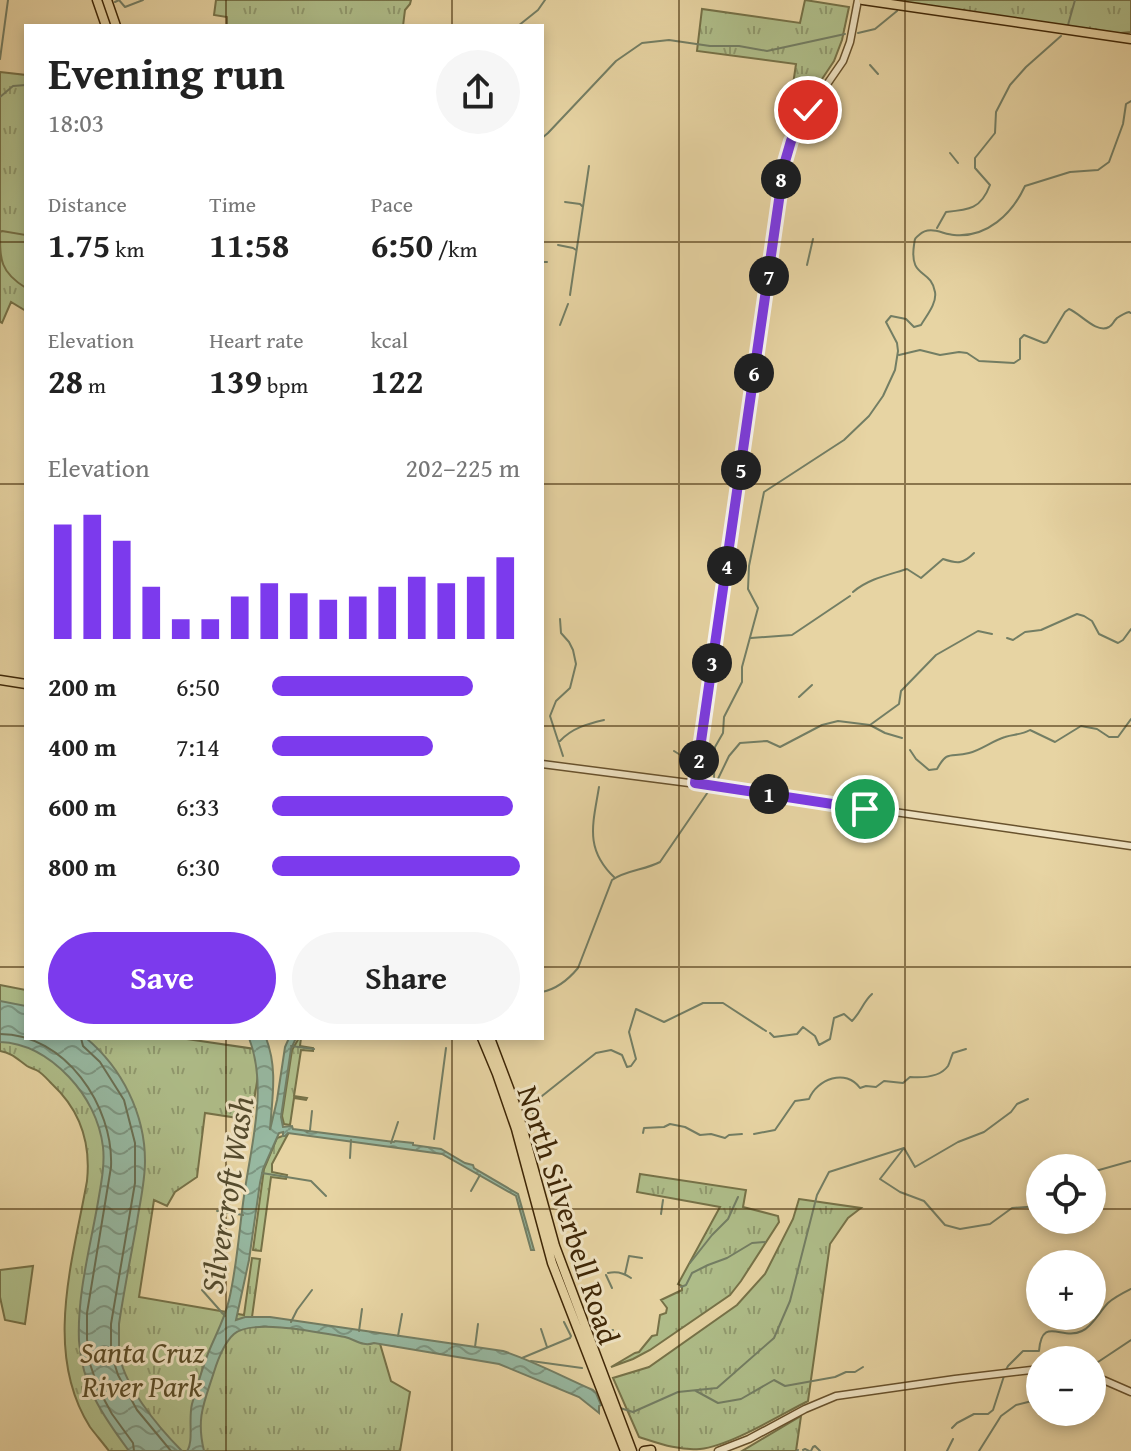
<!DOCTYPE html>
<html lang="en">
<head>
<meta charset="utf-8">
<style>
	body { margin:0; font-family:"Gentium Book Plus",serif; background:#f6f6f6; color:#222; height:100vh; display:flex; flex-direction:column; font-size:30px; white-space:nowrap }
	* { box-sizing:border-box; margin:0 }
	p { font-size:26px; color:#767676 }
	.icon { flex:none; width:44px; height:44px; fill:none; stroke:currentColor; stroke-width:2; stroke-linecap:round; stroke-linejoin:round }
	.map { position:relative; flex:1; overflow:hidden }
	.details { position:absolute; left:24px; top:24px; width:520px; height:1016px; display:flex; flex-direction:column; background:#fff; border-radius:0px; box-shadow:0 4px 12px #0003 }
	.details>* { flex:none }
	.buttons { position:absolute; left:1026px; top:1154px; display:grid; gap:16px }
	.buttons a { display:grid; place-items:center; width:80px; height:80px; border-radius:50%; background:#fff; box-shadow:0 4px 12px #0003; font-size:40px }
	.pin { position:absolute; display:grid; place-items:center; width:68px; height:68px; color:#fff; margin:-34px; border:4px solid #fff; border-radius:50%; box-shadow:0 2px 8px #0007 }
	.km { position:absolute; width:40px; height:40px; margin:-20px; border-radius:50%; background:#222; color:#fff; font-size:22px; line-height:40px; text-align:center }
	.round { display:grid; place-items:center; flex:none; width:84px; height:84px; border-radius:42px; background:#f6f6f6 }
	.headline { display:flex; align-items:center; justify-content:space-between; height:136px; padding:0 24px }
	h1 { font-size:44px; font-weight:600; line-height:60px }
	.metrics { display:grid; grid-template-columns:repeat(3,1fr); gap:12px; height:136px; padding:8px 24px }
	.metrics div { display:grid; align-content:center }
	.metrics b { font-size:34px; font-weight:600 }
	.metrics small { font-size:22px; font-weight:400 }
	.metrics p { font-size:22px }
	.chart { height:224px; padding:16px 24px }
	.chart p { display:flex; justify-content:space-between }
	.chart svg { width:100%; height:144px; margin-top:8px; stroke:#7c3aed; stroke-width:6 }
	.action { display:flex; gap:16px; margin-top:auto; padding:16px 24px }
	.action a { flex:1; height:92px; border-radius:48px; background:#7c3aed; color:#fff; font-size:32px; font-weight:600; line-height:92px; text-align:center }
	.action a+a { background:#f6f6f6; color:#222 }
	ul { padding:0 24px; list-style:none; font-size:26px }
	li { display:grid; grid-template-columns:128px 96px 1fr; align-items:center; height:60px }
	li i { height:20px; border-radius:10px; background:#7c3aed }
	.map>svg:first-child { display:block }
	.grass { fill:url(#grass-tufts); stroke:#767248; stroke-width:2 }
	.pitch { fill:#afbe8a; stroke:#767248; stroke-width:2 }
	.water { fill:url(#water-waves); stroke:#737e64; stroke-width:2 }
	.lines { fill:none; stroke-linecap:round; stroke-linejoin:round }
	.shore { stroke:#6a7054; stroke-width:2 }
	.stream { stroke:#737e64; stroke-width:2 }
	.minor-casing { stroke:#68522d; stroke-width:9 }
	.major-casing { stroke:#3e2606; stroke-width:11 }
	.minor { stroke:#efe3c3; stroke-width:6 }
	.major { stroke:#e7d4a3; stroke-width:8 }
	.route-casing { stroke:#fff; stroke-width:16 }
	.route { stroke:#7c3aed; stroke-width:10 }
	.grid { fill:none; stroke:#3e2606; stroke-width:2; stroke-opacity:0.55 }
	.labels { text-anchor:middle; stroke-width:6; stroke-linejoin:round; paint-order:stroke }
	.street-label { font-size:30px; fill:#3e2606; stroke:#efe3c3 }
	.park-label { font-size:30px; font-style:italic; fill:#5a4c27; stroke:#efe3c3 }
	.water-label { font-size:32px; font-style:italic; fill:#544b2d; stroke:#efe3c3 }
</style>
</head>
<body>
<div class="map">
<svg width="1131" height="1451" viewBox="0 0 1131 1451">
	<defs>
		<pattern id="grass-tufts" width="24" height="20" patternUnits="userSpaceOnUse" patternTransform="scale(2)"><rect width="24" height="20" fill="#afbe8a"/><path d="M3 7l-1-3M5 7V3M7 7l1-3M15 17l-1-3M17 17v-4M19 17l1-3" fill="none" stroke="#909a6f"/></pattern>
		<pattern id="water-waves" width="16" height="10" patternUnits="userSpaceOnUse" patternTransform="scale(2)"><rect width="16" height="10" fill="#97b9a2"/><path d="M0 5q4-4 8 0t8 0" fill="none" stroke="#7d9682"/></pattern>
	</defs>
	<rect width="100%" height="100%" fill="#e7d4a3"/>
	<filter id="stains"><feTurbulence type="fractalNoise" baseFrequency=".0025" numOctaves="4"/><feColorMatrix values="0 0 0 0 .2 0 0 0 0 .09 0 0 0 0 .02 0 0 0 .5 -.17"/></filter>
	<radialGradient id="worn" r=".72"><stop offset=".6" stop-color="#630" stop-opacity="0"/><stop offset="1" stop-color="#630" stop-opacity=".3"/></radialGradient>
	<!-- grass -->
	<path class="grass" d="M216,0h195l-1,4 -5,6 -2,16h-176v-9l-13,-2z
		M805,0l44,7 -7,33 -8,21 -48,72 10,-69 -99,-13 5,-42 98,14z
		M877,0h254v32l-31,3z
		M0,72l26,3v236l-15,-9 -9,21 -2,-1z
		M0,985l26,5v48h154l82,12 -11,70 -46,-7 -8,64 -22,15 -8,14 -13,-6 -15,97 105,18 8,-57 8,1 -8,58 126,20 13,44 19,11 -10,59h-291c-6,-8 -13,-16 -19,-24 -47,-74 -17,-167 -3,-246 4,-38 -7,-71 -35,-97 -4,-4 -9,-10 -14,-13 -3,-2 -8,-3 -11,-5 -10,-7 -15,-13 -27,-15z
		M299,1038h2l-1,8 13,2v3l-12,-1 -7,46 13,2 -1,2 -12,-2 -4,27 -6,-1 -2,-8 10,-66z
		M288,1134l-16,30v8l15,3 -1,4 -15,-2 -10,74 -8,-1 11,-81 13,-31z
		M640,1174l106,16 -3,17 35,9 1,6 -38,59 -11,14 -80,55 -17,9 -22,8 24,-14 4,-1 13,-16 5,-1 3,-20 6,-2 1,-5 -6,-8 21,-10v-4l-4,-2 42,-77 -83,-15z
		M799,1199l62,9 -13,10 -18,26 -22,157c-28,14 -78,45 -108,48 -21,2 -42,-6 -61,-12l-26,-59 36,-11 88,-62 28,-31 28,-55z
		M801,1416l-5,35h-54z"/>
	<!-- pitch -->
	<path class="pitch" d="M2,231l24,4v53c-26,-16 -26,-28 -26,-56z
		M33,1266l-8,58 -20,-4 -5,-23v-27z"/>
	<!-- water -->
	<path class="water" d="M0,1001l26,5v32h60c36,30 59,76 59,123 0,21 -5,41 -8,61 -6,34 -13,68 -18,102 0,9 0,18 0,26 2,33 40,78 63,101h-53c-26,-35 -47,-65 -50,-110 -2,-46 11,-93 19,-139 3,-18 7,-37 5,-55 -3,-26 -16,-51 -34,-70 -18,-19 -42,-34 -69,-35z
		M249,1038h17c12,31 6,60 4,92l7,-30 8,-53 4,-9h7l-5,11 -10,68 2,10 9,-1 1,3 101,13 1,-1 18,2v2l28,4 24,14 8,2 1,3 44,26 16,56h-3l-15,-54 -74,-42 -154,-21 -3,3h-2v-4l-4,1 -16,36 -3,14 -11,77 -13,60 9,-3h25l233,34c31,10 60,26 90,39l3,3 5,12 -2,1v7l-20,-16 -80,-33 -125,-21c-11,4 -18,-3 -29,-6 -23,-4 -93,-19 -111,-3 -10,9 -16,25 -20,38 -10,31 -18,46 -10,79h-17c7,-10 1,-31 5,-47 5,-17 10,-36 17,-53 7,-17 16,-33 20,-51 8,-34 10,-69 15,-104 7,-51 24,-108 5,-158z"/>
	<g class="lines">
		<!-- shore -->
		<path class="shore" d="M0,1034c65,0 114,72 111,133l-24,146v26l3,25 9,26 13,24 21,29 1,8
			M81,1038l2,8 17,16 24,38 11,43v40l-24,141v25l2,10 5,16 19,35 34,41"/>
		<!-- stream -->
		<path class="stream" d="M115,2l4,-2 6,7 18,-7
			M1068,25l7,-25
			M518,26l20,-16 7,-10
			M858,33l17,-4 22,-18
			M0,59l8,-59
			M870,65l8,9
			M0,97l13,-11 13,-1
			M542,138l6,-5 68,-72 26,-18 27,-3 41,6h29l28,5 78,-17
			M950,153l8,10
			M565,202l15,2 3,3
			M937,228l9,-16c23,-2 35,-3 44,-27l-15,-17v-10l20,-25 1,-21 14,-27 16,-18 35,-31
			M558,245l15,3 3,2
			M542,262h5
			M807,265l6,-26
			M570,295l19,-129
			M560,325l8,-21
			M899,355l21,-5 20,5 19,-3 8,1 12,8 35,2 6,-4v-20l4,-4 20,8 3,-1 18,-30 4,-3c11,4 27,25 40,18 5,-3 3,-4 8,-9 3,-2 8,-5 12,-6l2,1
			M853,592c15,-13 35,-17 54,-23l14,9 22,-19c15,5 20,5 31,-6
			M560,619l1,14 8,9 4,8 3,14 -6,24 -14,13 -6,15 13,40
			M751,638l41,-3 58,-39
			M1007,638l6,2 12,-8 16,-2 36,-16 7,2 8,5 7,13 19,9 5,-3 8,-11
			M799,697l13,-12
			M870,725l15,8 17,5
			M560,741c12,-13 27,-17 44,-21
			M910,750l6,9 13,11 8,-1c11,-20 14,-11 32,-16 12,-3 23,-12 36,-16 9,-3 16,-2 25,-7l25,12 26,-16 16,3 12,8h9l13,-18
			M674,751l16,10
			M712,783l2,-5 1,-31 8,-14 1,-16 18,-35v-15l16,-59 -10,-19 1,-23 15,-74 80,-52 25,-24 14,-20 12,-26 3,-19 -1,-8 -11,-21 5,-6 15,3 8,8 7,-2c6,-10 16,-22 14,-33 -4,-24 -26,-13 -21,-47 1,-6 0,-6 5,-10 11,-10 23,-1 35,0 33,3 58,-21 71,-49l45,-14 28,-2 11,-8 14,-38 3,-20 5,-3
			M716,783l13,-27 11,-13 27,-2 13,6 42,-22 16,-4 32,4 29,-21 2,-13 35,-36 42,-24 14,3
			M599,787c-6,37 -15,62 16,91
			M542,992c15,-3 26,-12 36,-24l34,-88c14,-10 33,-10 48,-18l50,-73
			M770,1033l4,4 23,-3 6,-7 12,9 4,9 11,-6 4,-21 10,-4 8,7c9,-9 11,-19 20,-27
			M420,1038h1
			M291,1046l23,3
			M533,1116v-13l4,-3 59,-47 15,-3 11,5 5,12 4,-1 5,-7 -7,-27 7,-23 28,13 39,-19h20l43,28
			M307,1132l3,-2 2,-19
			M643,1133l1,-5 20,-1 6,-3 15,3 15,8 11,-1 14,4 4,-3 13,-1
			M754,1134l21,-4 20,-29 14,-2c8,-20 37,-31 51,-11l6,-2 10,1 8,-6 19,2 7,-6c13,1 30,0 38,-11 2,-4 3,-9 5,-13l13,-4
			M434,1139l12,-91
			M391,1143l7,-21
			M904,1148l11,19 43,-25 26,-10 27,-20 6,-8 11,-5
			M350,1158l1,-18
			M1092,1172l39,-11
			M262,1173l49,8 15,15
			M471,1191l9,-16
			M217,1211l26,4
			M661,1214l2,-14
			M690,1263l22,-28 16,-16 10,-22
			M608,1273c8,-2 16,0 23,5
			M625,1274l4,-18 13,2
			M606,1275l6,13
			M681,1287l5,-2 6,-12 16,-8 19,-7 25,-15 13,-1
			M202,1290l23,26
			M291,1322l6,-12 15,-20
			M541,1329l6,18
			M359,1331l3,-22
			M398,1336l4,-22
			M599,1336l14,-6
			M475,1347l3,-23
			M522,1358l48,-20 1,-2 -7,-14
			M531,1361l51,7
			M1092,1366l39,-26
			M1006,1370l2,-4 15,-15h16c3,-36 23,-10 43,-20 10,-4 18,-20 26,-28 7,-6 15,-10 23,-14
			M696,1391l22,12 23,-4 33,-19 11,6 50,-9 11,-5h9l8,-5
			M620,1408l13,4 45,-20 39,-4 57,-50 16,-37 27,-106 12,-23 75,-24 -24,31 20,13 24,9 21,24 15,4 30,-5 22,-16 28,-2
			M952,1428l5,-5 17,-9h14l5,-4 11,-34
			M803,1450l2,-1 4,2
			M797,1451l1,-1
			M811,1451l2,-4 2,-1 5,5
			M947,1451l6,-12
			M979,1451l22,-35 15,-11 24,-6"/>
		<defs>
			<path id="minor" d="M542,764l178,23 411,59
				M695,783l89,-618 7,-24 10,-19 42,-61 7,-19 8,-42
				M1092,1375l39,17
				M718,1451l31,-12 56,-30 31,-13 119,-17 85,-10"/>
			<path id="major" d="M97,0l9,26
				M107,0l9,26
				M863,0l268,39
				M0,680l26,4
				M482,1038l15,36 19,55 36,134 73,188
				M490,1038l28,74 37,134 77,205
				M644,1451l7,-1"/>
		</defs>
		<!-- minor casing -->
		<use href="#minor" class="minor-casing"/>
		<!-- major casing -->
		<use href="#major" class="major-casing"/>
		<!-- minor -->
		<use href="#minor" class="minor"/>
		<!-- major -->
		<use href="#major" class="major"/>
	</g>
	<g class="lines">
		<defs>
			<path id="route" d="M808,110l-17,31 -7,24 -89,618 170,26"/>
		</defs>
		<!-- route casing -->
		<use href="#route" class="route-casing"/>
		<!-- route -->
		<use href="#route" class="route"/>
	</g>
	<!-- grid -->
	<path class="grid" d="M226,0v26M452,0v26M679,0v1451M905,0v1451M0,242h26M542,242h589M0,484h26M542,484h589M0,726h26M542,726h589M0,967h26M542,967h589M226,1038v413M452,1038v413M0,1209h1040M1092,1209h39"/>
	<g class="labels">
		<!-- street labels -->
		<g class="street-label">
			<text transform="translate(568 1215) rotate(72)" y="10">North Silverbell Road</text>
		</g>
		<!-- park labels -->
		<g class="park-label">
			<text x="142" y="1363">Santa Cruz<tspan x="142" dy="34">River Park</tspan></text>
		</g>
		<!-- water labels -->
		<g class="water-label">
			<text transform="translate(227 1195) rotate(-81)" y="11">Silvercroft Wash</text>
		</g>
	</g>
	<rect width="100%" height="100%" filter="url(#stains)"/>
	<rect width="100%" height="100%" fill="url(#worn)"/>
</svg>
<div class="buttons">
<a><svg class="icon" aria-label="locate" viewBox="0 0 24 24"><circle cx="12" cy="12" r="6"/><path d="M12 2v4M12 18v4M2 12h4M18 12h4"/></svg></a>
<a>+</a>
<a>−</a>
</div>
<div class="pin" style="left:865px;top:809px;background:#1e9e55"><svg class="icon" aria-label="arrive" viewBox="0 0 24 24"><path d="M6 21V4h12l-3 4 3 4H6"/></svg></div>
<div class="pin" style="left:808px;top:110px;background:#d93025"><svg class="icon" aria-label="check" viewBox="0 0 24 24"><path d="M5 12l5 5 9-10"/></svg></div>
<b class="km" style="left:769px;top:794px">1</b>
<b class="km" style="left:699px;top:760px">2</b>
<b class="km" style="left:712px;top:663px">3</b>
<b class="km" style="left:727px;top:566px">4</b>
<b class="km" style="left:741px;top:470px">5</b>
<b class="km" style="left:754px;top:373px">6</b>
<b class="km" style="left:769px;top:276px">7</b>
<b class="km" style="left:781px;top:179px">8</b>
<section class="details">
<div class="headline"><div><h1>Evening run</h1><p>18:03</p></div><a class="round"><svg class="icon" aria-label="share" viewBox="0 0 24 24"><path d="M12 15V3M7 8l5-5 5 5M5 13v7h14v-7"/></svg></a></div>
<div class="metrics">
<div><p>Distance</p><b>1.75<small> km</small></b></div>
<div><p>Time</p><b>11:58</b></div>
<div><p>Pace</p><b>6:50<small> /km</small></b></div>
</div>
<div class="metrics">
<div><p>Elevation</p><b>28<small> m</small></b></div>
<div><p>Heart rate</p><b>139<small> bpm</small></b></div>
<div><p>kcal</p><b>122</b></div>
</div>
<div class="chart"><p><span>Elevation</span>202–225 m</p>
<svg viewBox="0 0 160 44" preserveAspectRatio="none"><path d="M5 44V9M15 44V6M25 44V14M35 44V28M45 44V38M55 44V38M65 44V31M75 44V27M85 44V30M95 44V32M105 44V31M115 44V28M125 44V25M135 44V27M145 44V25M155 44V19"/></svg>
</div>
<ul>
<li><b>200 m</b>6:50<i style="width:81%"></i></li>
<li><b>400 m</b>7:14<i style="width:65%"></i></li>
<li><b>600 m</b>6:33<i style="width:97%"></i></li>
<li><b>800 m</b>6:30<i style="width:100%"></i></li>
</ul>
<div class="action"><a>Save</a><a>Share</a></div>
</section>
</div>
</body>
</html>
